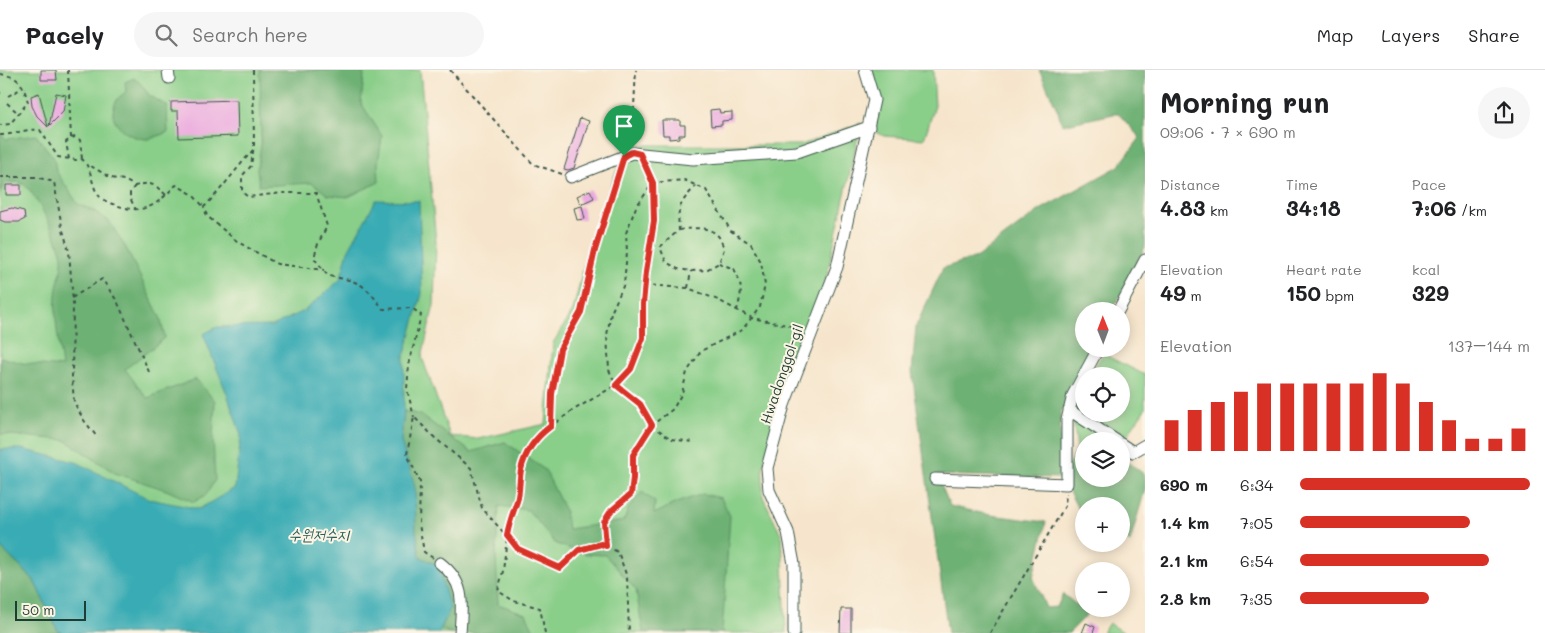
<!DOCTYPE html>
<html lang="en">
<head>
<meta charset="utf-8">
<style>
	body { margin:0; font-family:Mali,"Poor Story",sans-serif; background:#f6f6f6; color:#202124; height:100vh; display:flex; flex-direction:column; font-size:19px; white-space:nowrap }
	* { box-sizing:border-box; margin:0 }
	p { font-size:16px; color:#757577 }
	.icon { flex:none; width:28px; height:28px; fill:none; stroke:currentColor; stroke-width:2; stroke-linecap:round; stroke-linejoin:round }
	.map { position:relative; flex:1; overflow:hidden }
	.details { display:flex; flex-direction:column; background:#fff; width:400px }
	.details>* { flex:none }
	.needle { width:32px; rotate:359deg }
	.buttons { position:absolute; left:1075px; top:232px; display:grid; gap:10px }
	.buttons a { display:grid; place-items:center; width:55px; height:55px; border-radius:50%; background:#fff; box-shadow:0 2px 12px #0003; font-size:25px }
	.scale { position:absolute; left:15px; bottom:12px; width:71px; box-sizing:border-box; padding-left:5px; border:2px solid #1f3d34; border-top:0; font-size:14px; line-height:18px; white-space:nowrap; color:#1f3d34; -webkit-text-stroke:4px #fcf5e5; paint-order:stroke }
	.pin { position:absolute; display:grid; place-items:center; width:42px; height:42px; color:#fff; margin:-51px -21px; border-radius:50% 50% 50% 0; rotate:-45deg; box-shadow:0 0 5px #0007 }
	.pin .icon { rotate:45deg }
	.round { display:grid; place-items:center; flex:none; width:52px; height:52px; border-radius:26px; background:#f6f6f6 }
	.head { display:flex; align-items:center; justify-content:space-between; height:85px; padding:0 15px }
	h1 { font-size:28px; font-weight:800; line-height:38px }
	.stats { display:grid; grid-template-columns:repeat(3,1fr); gap:8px; height:85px; padding:5px 15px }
	.stats div { display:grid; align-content:center }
	.stats b { font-size:21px; font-weight:800 }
	.stats small { font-size:14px; font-weight:400 }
	.stats p { font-size:14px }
	.chart { height:140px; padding:10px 15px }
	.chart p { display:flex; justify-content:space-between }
	.chart svg { width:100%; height:90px; margin-top:5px; stroke:#d93025; stroke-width:6 }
	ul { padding:0 15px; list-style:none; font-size:16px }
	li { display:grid; grid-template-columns:80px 60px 1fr; align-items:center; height:38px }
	li i { height:12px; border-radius:6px; background:#d93025 }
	header { display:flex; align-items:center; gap:30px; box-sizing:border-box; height:70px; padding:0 25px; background:#fff; border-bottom:1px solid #e0e0e0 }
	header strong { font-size:24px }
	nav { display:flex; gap:28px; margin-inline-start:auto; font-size:18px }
	.search { width:350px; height:45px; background:#f6f6f6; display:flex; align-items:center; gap:12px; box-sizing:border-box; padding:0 18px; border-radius:28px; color:#757577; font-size:19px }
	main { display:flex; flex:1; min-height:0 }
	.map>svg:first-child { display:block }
	.green { fill:#89ce89; stroke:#54865e }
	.forest { fill:#6eb175; stroke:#467754 }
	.water { fill:#39abb4; stroke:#2c7474 }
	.building { fill:#ebabdf }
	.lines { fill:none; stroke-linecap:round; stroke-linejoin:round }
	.minor-casing { stroke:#3f564b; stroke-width:13 }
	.path { stroke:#3f564b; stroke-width:2; stroke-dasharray:4 4; stroke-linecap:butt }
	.minor { stroke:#fff; stroke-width:11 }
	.route-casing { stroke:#fff; stroke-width:10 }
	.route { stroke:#d93025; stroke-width:6 }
	.labels { text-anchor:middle; stroke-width:4; stroke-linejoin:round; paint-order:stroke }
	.street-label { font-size:14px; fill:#1f3d34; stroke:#fcf5e5 }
	.water-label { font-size:15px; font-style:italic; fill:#275e5a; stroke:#fcf5e5 }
</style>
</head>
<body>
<header>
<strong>Pacely</strong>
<div class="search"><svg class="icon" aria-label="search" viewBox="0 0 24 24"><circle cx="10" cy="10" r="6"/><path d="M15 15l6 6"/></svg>Search here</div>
<nav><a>Map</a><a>Layers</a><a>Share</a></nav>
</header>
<main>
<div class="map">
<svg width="1145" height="563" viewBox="0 0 1145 563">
	<rect width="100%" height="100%" fill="#fcf5e5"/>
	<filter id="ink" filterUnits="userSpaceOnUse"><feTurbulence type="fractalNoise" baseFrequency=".02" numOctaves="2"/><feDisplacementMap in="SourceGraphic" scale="10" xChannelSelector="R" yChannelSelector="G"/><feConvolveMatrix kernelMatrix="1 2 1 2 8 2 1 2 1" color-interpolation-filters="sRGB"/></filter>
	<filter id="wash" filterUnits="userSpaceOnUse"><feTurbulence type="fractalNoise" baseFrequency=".0096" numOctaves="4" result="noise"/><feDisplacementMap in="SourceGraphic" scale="20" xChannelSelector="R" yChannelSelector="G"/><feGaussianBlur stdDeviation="1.12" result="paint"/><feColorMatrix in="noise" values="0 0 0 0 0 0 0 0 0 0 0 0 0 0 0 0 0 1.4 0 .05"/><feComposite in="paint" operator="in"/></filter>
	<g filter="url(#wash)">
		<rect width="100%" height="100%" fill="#f6e5cc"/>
		<!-- green -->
		<path class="green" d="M0,0h420l16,172 -2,63 -12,52 28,79 28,3 68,-15 7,-81 20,-32 19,-78 36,-91 13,3h160l60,-22 -35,156 -48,132 -15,57v29l19,39 4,97h-721l-32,-54 -33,-32z
			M872,0h61l2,36 -11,33 -40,-3 -9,-4 3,-39z
			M1103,284l42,21v34l-24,35v-3h-37v7h-7l-6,-44 13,-20v30h37v-38h-32z
			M1109,553l16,10h-23z"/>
		<!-- forest -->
		<path class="forest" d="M260,0h100l4,5 -3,28 21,33 -4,28 1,18 -31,15 -20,-2 -16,-12 -53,3 -2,-17 4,-24z
			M1039,0h106v177l-33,64h-28v38h9l-33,65 2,63 15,-29h7v31h37v-23l24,19v14l-15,53 -9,-6v-30h-37v5l-7,-4 -15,-29 -125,-3 13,31 40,9 56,7 -13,55 13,31 11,-1 6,-13 25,20 -19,19h-121l-36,-261 4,-46 27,-58 34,-11 63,-47 79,-44 21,-28 -22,-25 -56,12 -4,-14z
			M134,8l7,6 8,11 18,11 1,26c-6,2 -13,6 -19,7 -20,1 -46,-17 -32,-39 2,-3 6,-6 9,-8l-1,-10z
			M0,63l6,6 30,-4 18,23 2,13 22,33 16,7 15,10 17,27 34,69 5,21 -40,31 22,29 49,-19 19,22 -2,35 2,44 -9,15 -12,7 -28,-12 -51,-17 -50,-33 -65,-6v-77l22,6 40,4c-3,-24 -8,-48 -6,-72 1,-12 7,-26 6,-38 -1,-13 -28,-68 -39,-73 -6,-3 -13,-2 -19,-1l-4,11z
			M404,341l17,4 50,37 34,-10 40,28 20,41 3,18 56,-8 4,-12 14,-17 13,10 -1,12 22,-11 27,-9 18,4 9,18 -8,117 -79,-1 -7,-42 -31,-35 -19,-1 -30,-10 -28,-34 -29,-4 -3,47 2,51 28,10 9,19h-85l-9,-4 9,-20 -30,-52 -19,-116z
			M0,477l33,32 25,52 7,2h-65z"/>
		<!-- water -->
		<path class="water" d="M376,130l43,1 3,93 -18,63v54l-3,30 14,46 1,44 4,26 18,8 12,44 -11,24h-374l-7,-2 -25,-52 -33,-32v-98h21l55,13 73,37 50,10 36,-21 6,-53 -14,-41 -24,-60 14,-7 55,-1 32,-15 36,-31 8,-29z"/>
		<g id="blocks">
			<!-- building -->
			<path class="building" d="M41,0h15l1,10h-16z
				M39,23l9,34 -11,-11 -5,-10 -1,-10z
				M56,23l10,2 -3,17 -14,14z
				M237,30l1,36 -59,2 -1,-27h-7v-9z
				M719,39l1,4 12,-1v8l-10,1v4l-11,1 -1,-16z
				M580,48l9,3 -15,47 -6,2 -4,-1z
				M662,50h18v5h5v10h-6v3l-10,1v-4h-6z
				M6,115h15v10h-15z
				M590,120l4,8 -13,6 -4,-8z
				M582,136l3,13 -8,1 -3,-12z
				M12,138l12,3 1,8 -6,3h-14l-5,-2v-9z
				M841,539h10v24h-11z
				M1086,553l9,4 -2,6h-11z"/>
		</g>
	</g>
	<g filter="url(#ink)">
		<use href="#blocks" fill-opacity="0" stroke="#3f564b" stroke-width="1"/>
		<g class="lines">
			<defs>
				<path id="minor" d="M168,0l1,8
					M571,107l61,-24 61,6 104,-7 72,-25
					M1118,241l27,-51
					M1069,340l48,31
					M1121,374l12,8 12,-7
					M935,409l132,5v-64l6,-25 25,-46
					M440,493c26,20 22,41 20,70
					M794,563v-69l-6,-32 -19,-42 -2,-22 17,-63 53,-138 37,-167 -9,-30"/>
			</defs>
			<!-- minor casing -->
			<use href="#minor" class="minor-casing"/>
			<!-- path -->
			<path class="path" d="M68,0l3,68
				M253,0l1,75 -3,21 -9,10v16l6,5 34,-4h34l11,33 -9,18 -4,14 14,18c31,5 36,7 55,33l29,-1 9,7 -12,50 -2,24 7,28
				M450,0l83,94 29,10
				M0,4c20,3 23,10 28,28l-18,22 -10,1
				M0,22v2
				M8,26l16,-9
				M7,33l12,11
				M0,65c14,0 26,-7 40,-5l18,27 18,3 6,-1c12,12 8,27 18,38 5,5 15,8 22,10 26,7 36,-4 54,-22l16,9 12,13
				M632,73l4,-73
				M253,80c-17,19 -31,39 -49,57l3,9 31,26 39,22 47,6
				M69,89l-3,-17 5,-4 4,-1 5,3 2,19
				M91,96l20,12 13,2 11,6c16,-5 19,-2 31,9
				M0,107h36l18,5 8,45 7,24 4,52 -1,74 2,25 9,17 14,18
				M135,116l-5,6v6l6,12
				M679,160c12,-2 31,-5 40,7 2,3 4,9 5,12l-5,14 -13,7 -15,1 -13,-2 -12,-7 -6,-15 19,-17c-2,-24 1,-27 17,-44
				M719,193l15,6c9,17 8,23 3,41
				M644,215l44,3 30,12 34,18 50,10
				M688,218l3,-17
				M72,228l30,-19 15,22 33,73
				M551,356l1,-32 7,-45 22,-36 14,-63 26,-82
				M606,476l-2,-24 7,-11 20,-17 2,-16v-23l8,-15 11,-15 21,-16 9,-16 5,-21 14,-21 41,-21 18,-23 5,-22 -4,-23 -10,-18 -20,-13 -25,-41 -22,-10 -31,3 -17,24 -10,26 1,19 -3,32 -13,29 -4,22 2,35 7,15 24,19 12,21 19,14 23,3
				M433,488l-9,-6 -5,-28 1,-42 -13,-28 7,-37 21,21 36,30 11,40 36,41 43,19 18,-19 22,-5 17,8 9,25 2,56
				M545,563l-5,-25 -26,-7 -16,-10 5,-20 6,-50 8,-20 4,-32 8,-19 10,-15 33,-24 44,-26 15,-16 12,-31v-34l3,-32 8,-51 -1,-38 -8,-18
				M990,563l75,-127 1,-13"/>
			<!-- minor -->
			<use href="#minor" class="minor"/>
		</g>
	</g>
	<g class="lines" filter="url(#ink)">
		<defs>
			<path id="route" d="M632,82l8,2 13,29 1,38 -8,51 -3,32v34l-12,31 -15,16 24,19 12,21 -19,30v23l-2,16 -20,17 -7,11 2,24 -5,-2 -22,6 -19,18 -42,-19 -11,-14c2,-12 6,-22 10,-34 3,-9 2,-21 4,-31 4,-18 15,-33 30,-44l1,-32 8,-45 21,-37 14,-62 29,-94z"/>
		</defs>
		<!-- route casing -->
		<use href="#route" class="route-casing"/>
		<!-- route -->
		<use href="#route" class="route"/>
	</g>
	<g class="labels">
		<!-- street labels -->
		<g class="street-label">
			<text transform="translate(782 304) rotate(-71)" y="5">Hwadonggol-gil</text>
		</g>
		<!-- water labels -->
		<g class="water-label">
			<text x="319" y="470">수원저수지</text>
		</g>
	</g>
</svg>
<div class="buttons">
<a><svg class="needle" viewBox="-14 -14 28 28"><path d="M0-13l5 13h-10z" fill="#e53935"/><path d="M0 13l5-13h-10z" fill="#757577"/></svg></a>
<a><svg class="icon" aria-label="locate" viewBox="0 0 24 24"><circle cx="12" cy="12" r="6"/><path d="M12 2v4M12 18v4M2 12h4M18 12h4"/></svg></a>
<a><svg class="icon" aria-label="layers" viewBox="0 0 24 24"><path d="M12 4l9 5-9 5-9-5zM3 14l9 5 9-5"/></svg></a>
<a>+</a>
<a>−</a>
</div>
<div class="scale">50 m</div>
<div class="pin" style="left:624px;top:86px;background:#1e9e55"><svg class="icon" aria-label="arrive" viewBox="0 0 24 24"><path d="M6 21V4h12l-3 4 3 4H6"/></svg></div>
</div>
<section class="details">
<div class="head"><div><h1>Morning run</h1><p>09:06 · 7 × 690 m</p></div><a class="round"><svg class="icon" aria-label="share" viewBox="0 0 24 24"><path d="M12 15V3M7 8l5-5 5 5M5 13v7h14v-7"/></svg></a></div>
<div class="stats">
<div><p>Distance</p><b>4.83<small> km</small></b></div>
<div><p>Time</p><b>34:18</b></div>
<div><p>Pace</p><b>7:06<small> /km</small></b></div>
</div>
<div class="stats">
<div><p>Elevation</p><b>49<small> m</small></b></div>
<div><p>Heart rate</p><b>150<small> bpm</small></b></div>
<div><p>kcal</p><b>329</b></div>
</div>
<div class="chart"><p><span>Elevation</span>137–144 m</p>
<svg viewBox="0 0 160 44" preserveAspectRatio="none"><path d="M5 44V29M15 44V24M25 44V20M35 44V15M45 44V11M55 44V11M65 44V11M75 44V11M85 44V11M95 44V6M105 44V11M115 44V20M125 44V29M135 44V38M145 44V38M155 44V33"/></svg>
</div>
<ul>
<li><b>690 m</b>6:34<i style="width:100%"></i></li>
<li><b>1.4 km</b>7:05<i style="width:74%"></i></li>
<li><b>2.1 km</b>6:54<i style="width:82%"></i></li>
<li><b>2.8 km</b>7:35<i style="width:56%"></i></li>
</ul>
</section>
</main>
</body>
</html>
